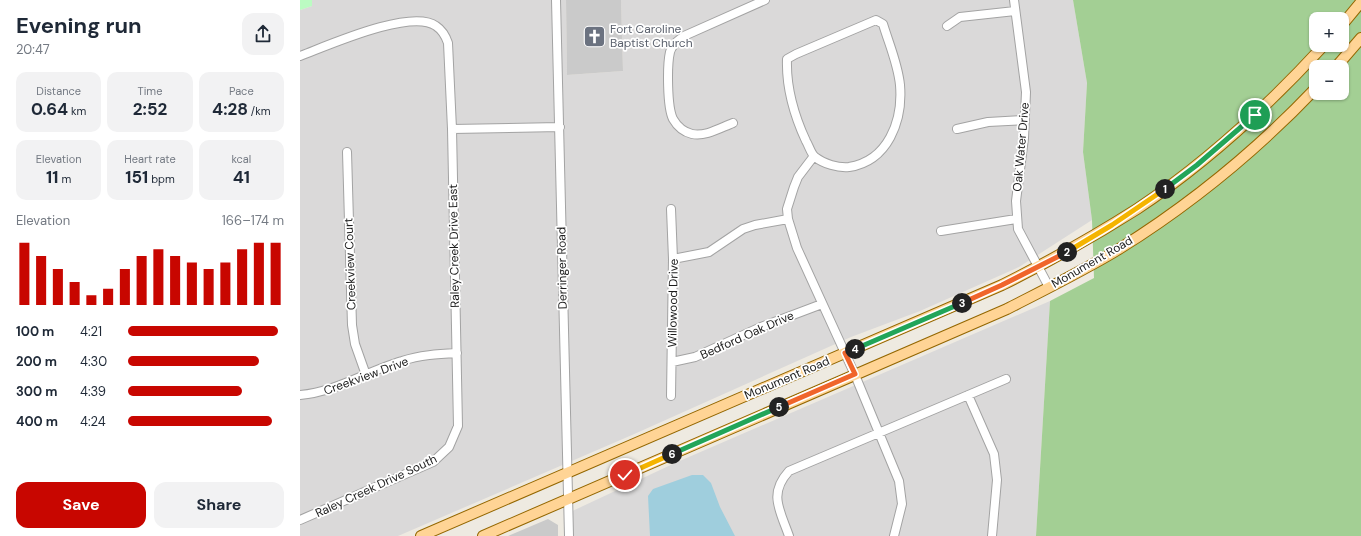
<!DOCTYPE html>
<html lang="en">
<head>
<meta charset="utf-8">
<style>
	body { margin:0; font-family:"DM Sans",sans-serif; background:#f2f2f3; color:#1f2937; height:100vh; display:flex; flex-direction:column; font-size:15px; white-space:nowrap }
	* { box-sizing:border-box; margin:0 }
	p { font-size:13px; color:#747a83 }
	.icon { flex:none; width:22px; height:22px; fill:none; stroke:currentColor; stroke-width:2; stroke-linecap:round; stroke-linejoin:round }
	.map { position:relative; flex:1; overflow:hidden }
	.sheet { display:flex; flex-direction:column; background:#fff; width:300px }
	.sheet>* { flex:none }
	.controls { position:absolute; left:1009px; top:12px; display:grid; gap:8px }
	.controls a { display:grid; place-items:center; width:40px; height:40px; border-radius:8px; background:#fff; box-shadow:0 1px 3px #0004; font-size:20px }
	.pin { position:absolute; display:grid; place-items:center; width:34px; height:34px; color:#fff; margin:-17px; border:2px solid #fff; border-radius:50%; box-shadow:0 1px 4px #0007 }
	.km { position:absolute; width:20px; height:20px; margin:-10px; border-radius:50%; background:#222; color:#fff; font-size:11px; line-height:20px; text-align:center }
	.round { display:grid; place-items:center; flex:none; width:42px; height:42px; border-radius:12px; background:#f2f2f3 }
	.summary { display:flex; align-items:center; justify-content:space-between; height:68px; padding:0 16px }
	h1 { font-size:22px; font-weight:700; line-height:30px }
	.stats { display:grid; grid-template-columns:repeat(3,1fr); gap:6px; height:68px; padding:4px 16px }
	.stats div { display:grid; align-content:center; border-radius:10px; background:#f2f2f3; text-align:center }
	.stats b { font-size:17px; font-weight:700 }
	.stats small { font-size:11px; font-weight:400 }
	.stats p { font-size:11px }
	.chart { height:112px; padding:8px 16px }
	.chart p { display:flex; justify-content:space-between }
	.chart svg { width:100%; height:72px; margin-top:4px; stroke:#c80600; stroke-width:6 }
	.button { display:flex; gap:8px; margin-top:auto; padding:8px 16px }
	.button a { flex:1; height:46px; border-radius:12px; background:#c80600; color:#fff; font-size:16px; font-weight:700; line-height:46px; text-align:center }
	.button a+a { background:#f2f2f3; color:#1f2937 }
	ul { padding:0 16px; list-style:none; font-size:13px }
	li { display:grid; grid-template-columns:64px 48px 1fr; align-items:center; height:30px }
	li i { height:10px; border-radius:5px; background:#c80600 }
	main { display:flex; flex:1; min-height:0 }
	.map>svg:first-child { display:block }
	.residential { fill:#dad9d9 }
	.religious { fill:#cacaca }
	.forest { fill:#a3cf94; fill-rule:evenodd }
	.park { fill:#bbfbc2 }
	.water { fill:#9fcedd }
	.lines { fill:none; stroke-linecap:round; stroke-linejoin:round }
	.minor-casing { stroke:#a3a3a3; stroke-width:10 }
	.major-casing { stroke:#946700; stroke-width:12 }
	.minor { stroke:#fff; stroke-width:8 }
	.major { stroke:#ffd495; stroke-width:10 }
	.split-1-casing { stroke:#fff; stroke-width:8 }
	.split-2-casing { stroke:#fff; stroke-width:8 }
	.split-3-casing { stroke:#fff; stroke-width:8 }
	.split-4-casing { stroke:#fff; stroke-width:8 }
	.split-5-casing { stroke:#fff; stroke-width:8 }
	.split-6-casing { stroke:#fff; stroke-width:8 }
	.split-7-casing { stroke:#fff; stroke-width:8 }
	.split-1 { stroke:#22a559; stroke-width:5 }
	.split-2 { stroke:#f5b400; stroke-width:5 }
	.split-3 { stroke:#f0652b; stroke-width:5 }
	.split-4 { stroke:#22a559; stroke-width:5 }
	.split-5 { stroke:#f0652b; stroke-width:5 }
	.split-6 { stroke:#22a559; stroke-width:5 }
	.split-7 { stroke:#f5b400; stroke-width:5 }
	.labels { text-anchor:middle; stroke-width:3.5; stroke-linejoin:round; paint-order:stroke }
	.worship-label { font-size:12px; fill:#5b616d; stroke:#fff; text-anchor:start }
	.street-label { font-size:12px; fill:#1c1c1c; stroke:#fff }
</style>
</head>
<body>
<main>
<section class="sheet">
<div class="summary"><div><h1>Evening run</h1><p>20:47</p></div><a class="round"><svg class="icon" aria-label="share" viewBox="0 0 24 24"><path d="M12 15V3M7 8l5-5 5 5M5 13v7h14v-7"/></svg></a></div>
<div class="stats">
<div><p>Distance</p><b>0.64<small> km</small></b></div>
<div><p>Time</p><b>2:52</b></div>
<div><p>Pace</p><b>4:28<small> /km</small></b></div>
</div>
<div class="stats">
<div><p>Elevation</p><b>11<small> m</small></b></div>
<div><p>Heart rate</p><b>151<small> bpm</small></b></div>
<div><p>kcal</p><b>41</b></div>
</div>
<div class="chart"><p><span>Elevation</span>166–174 m</p>
<svg viewBox="0 0 160 44" preserveAspectRatio="none"><path d="M5 44V6M15 44V14M25 44V22M35 44V30M45 44V38M55 44V34M65 44V22M75 44V14M85 44V10M95 44V14M105 44V18M115 44V22M125 44V18M135 44V10M145 44V6M155 44V6"/></svg>
</div>
<ul>
<li><b>100 m</b>4:21<i style="width:96%"></i></li>
<li><b>200 m</b>4:30<i style="width:84%"></i></li>
<li><b>300 m</b>4:39<i style="width:73%"></i></li>
<li><b>400 m</b>4:24<i style="width:92%"></i></li>
</ul>
<div class="button"><a>Save</a><a>Share</a></div>
</section>
<div class="map">
<svg width="1061" height="536" viewBox="0 0 1061 536">
	<rect width="100%" height="100%" fill="#eeeae1"/>
	<!-- residential -->
	<path class="residential" d="M12,0h254l1,75 56,-4 -2,-71h452l14,83 -4,69 9,68 -73,47 -99,44 -69,26 -219,98 -234,101h-98v-526l12,-4z
		M750,301l-14,235h-470v-22l109,-51z"/>
	<!-- religious -->
	<path class="religious" d="M266,0h55l2,71 -56,4z
		M248,519l10,6v11h-50z"/>
	<!-- forest -->
	<path class="forest" d="M773,0h288v536h-325l14,-235 44,-23 -2,-58 -9,-68 4,-69zM1016,19h26v26h-26zM1016,67h26v26h-26z"/>
	<!-- park -->
	<path class="park" d="M0,0h12v6l-12,4z"/>
	<!-- water -->
	<path class="water" d="M392,475h11l8,8 9,24 15,29h-85l-2,-40 5,-7z"/>
	<g class="lines">
		<defs>
			<path id="minor" d="M256,0l13,536
				M714,0l12,92 -2,46 -8,63 2,28 31,58
				M576,20l7,4c6,20 15,40 17,61 3,36 -12,76 -51,82 -11,1 -25,-3 -34,-10 -4,-3 -6,-11 -9,-16 -12,-26 -20,-53 -19,-82l9,-5z
				M647,26l13,-9 55,-6
				M0,56c27,-10 111,-48 136,-30 6,4 10,11 12,17l4,86 6,297 -9,21 -16,15 -133,58
				M433,123c-13,5 -28,14 -41,11 -8,-2 -15,-8 -19,-15 -6,-12 -6,-54 -3,-67 2,-8 8,-11 14,-16l81,-36
				M152,129l108,-2
				M657,129l31,-7 37,-2
				M47,152l5,173 3,19 11,31
				M514,156l-16,21 -4,10 -7,22 1,10 9,29 58,127 44,106 3,23 -8,32
				M371,209l2,50 -2,137
				M641,231l75,-12
				M373,259l36,-7 34,-23 12,-4 33,-6
				M372,362l23,-5 66,-30 61,-23
				M0,395c36,-3 67,-24 102,-34 18,-6 36,-7 55,-8
				M668,395l26,59 3,26 -5,56
				M489,536c-9,-26 -21,-42 0,-65l217,-92"/>
			<path id="major" d="M1042,25l19,-23
				M1036,67l25,-29
				M121,536l581,-251c46,-23 91,-48 135,-76 69,-46 131,-103 187,-164
				M183,536l524,-227c37,-19 76,-38 112,-60 72,-45 139,-100 197,-161"/>
		</defs>
		<!-- minor casing -->
		<use href="#minor" class="minor-casing"/>
		<!-- major casing -->
		<use href="#major" class="major-casing"/>
		<!-- minor -->
		<use href="#minor" class="minor"/>
		<!-- major -->
		<use href="#major" class="major"/>
	</g>
	<g class="lines">
		<defs>
			<path id="split-1" d="M865,189l32,-24 58,-50"/>
			<path id="split-2" d="M767,252l45,-27 53,-36"/>
			<path id="split-3" d="M662,303l40,-18 65,-33"/>
			<path id="split-4" d="M555,349l107,-46"/>
			<path id="split-5" d="M479,407l76,-33 -10,-21 10,-4"/>
			<path id="split-6" d="M372,454l107,-47"/>
			<path id="split-7" d="M325,475l47,-21"/>
		</defs>
		<!-- split-1 casing -->
		<use href="#split-1" class="split-1-casing"/>
		<!-- split-2 casing -->
		<use href="#split-2" class="split-2-casing"/>
		<!-- split-3 casing -->
		<use href="#split-3" class="split-3-casing"/>
		<!-- split-4 casing -->
		<use href="#split-4" class="split-4-casing"/>
		<!-- split-5 casing -->
		<use href="#split-5" class="split-5-casing"/>
		<!-- split-6 casing -->
		<use href="#split-6" class="split-6-casing"/>
		<!-- split-7 casing -->
		<use href="#split-7" class="split-7-casing"/>
		<!-- split-1 -->
		<use href="#split-1" class="split-1"/>
		<!-- split-2 -->
		<use href="#split-2" class="split-2"/>
		<!-- split-3 -->
		<use href="#split-3" class="split-3"/>
		<!-- split-4 -->
		<use href="#split-4" class="split-4"/>
		<!-- split-5 -->
		<use href="#split-5" class="split-5"/>
		<!-- split-6 -->
		<use href="#split-6" class="split-6"/>
		<!-- split-7 -->
		<use href="#split-7" class="split-7"/>
	</g>
	<!-- icons -->
	<defs>
		<symbol id="church-square" viewBox="-11 -11 22 22"><rect x="-9" y="-9" width="18" height="18" rx="4" fill="#6b7280" stroke="#fff"/><path d="M-1.2-6h2.4v3.5h3.3v2.4h-3.3V6h-2.4V-.1h-3.3v-2.4h3.3Z" fill="#fff"/></symbol>
	</defs>
	<g fill-rule="evenodd">
		<use href="#church-square" x="282" y="24" width="25" height="25"/>
	</g>
	<g class="labels">
		<!-- worship labels -->
		<g class="worship-label">
			<text x="310" y="33">Fort Caroline<tspan x="310" dy="14">Baptist Church</tspan></text>
		</g>
		<!-- street labels -->
		<g class="street-label">
			<text transform="translate(721 147) rotate(-85)" y="4">Oak Water Drive</text>
			<text transform="translate(154 246) rotate(-91)" y="4">Raley Creek Drive East</text>
			<text transform="translate(792 262) rotate(-30)" y="4">Monument Road</text>
			<text transform="translate(50 264) rotate(-92)" y="4">Creekview Court</text>
			<text transform="translate(262 268) rotate(-91)" y="4">Derringer Road</text>
			<text transform="translate(373 303) rotate(-89)" y="4">Willowood Drive</text>
			<text transform="translate(447 335) rotate(-24)" y="4">Bedford Oak Drive</text>
			<text transform="translate(66 376) rotate(-20)" y="4">Creekview Drive</text>
			<text transform="translate(487 378) rotate(-23)" y="4">Monument Road</text>
			<text transform="translate(76 486) rotate(-25)" y="4">Raley Creek Drive South</text>
		</g>
	</g>
</svg>
<div class="controls">
<a>+</a>
<a>−</a>
</div>
<div class="pin" style="left:955px;top:115px;background:#1e9e55"><svg class="icon" aria-label="arrive" viewBox="0 0 24 24"><path d="M6 21V4h12l-3 4 3 4H6"/></svg></div>
<div class="pin" style="left:325px;top:475px;background:#d93025"><svg class="icon" aria-label="check" viewBox="0 0 24 24"><path d="M5 12l5 5 9-10"/></svg></div>
<b class="km" style="left:865px;top:189px">1</b>
<b class="km" style="left:767px;top:252px">2</b>
<b class="km" style="left:662px;top:303px">3</b>
<b class="km" style="left:555px;top:349px">4</b>
<b class="km" style="left:479px;top:407px">5</b>
<b class="km" style="left:372px;top:454px">6</b>
</div>
</main>
</body>
</html>
